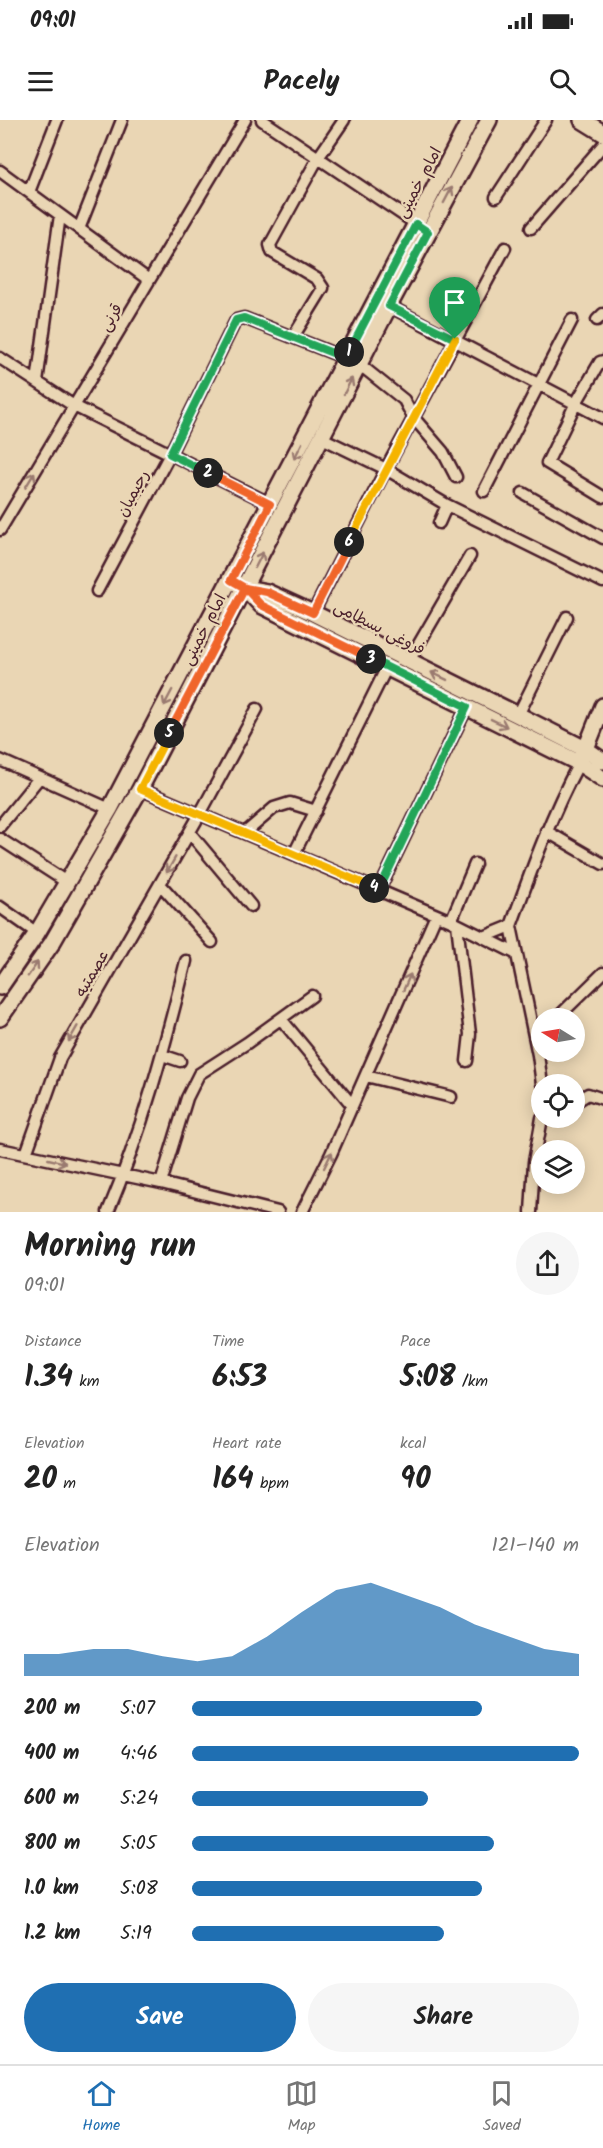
<!DOCTYPE html>
<html lang="en">
<head>
<meta charset="utf-8">
<style>
	body { margin:0; font-family:Kalam,"Playpen Sans Arabic",sans-serif; background:#f6f6f6; color:#222; height:100vh; display:flex; flex-direction:column; font-size:22px; white-space:nowrap }
	* { box-sizing:border-box; margin:0 }
	p { font-size:20px; color:#767676 }
	.icon { flex:none; width:33px; height:33px; fill:none; stroke:currentColor; stroke-width:2; stroke-linecap:round; stroke-linejoin:round }
	.map { position:relative; height:1092px; overflow:hidden }
	.details { display:flex; flex-direction:column; background:#fff; flex:1 }
	.details>* { flex:none }
	.needle { width:39px; rotate:281deg }
	.buttons { position:absolute; left:531px; top:888px; display:grid; gap:12px }
	.buttons a { display:grid; place-items:center; width:54px; height:54px; border-radius:50%; background:#fff; box-shadow:0 3px 15px #0003; font-size:30px }
	.pin { position:absolute; display:grid; place-items:center; width:51px; height:51px; color:#fff; margin:-62px -26px; border-radius:50% 50% 50% 0; rotate:-45deg; box-shadow:0 0 6px #0007 }
	.pin .icon { rotate:45deg }
	.km { position:absolute; width:30px; height:30px; margin:-15px; border-radius:50%; background:#222; color:#fff; font-size:16px; line-height:30px; text-align:center }
	.round { display:grid; place-items:center; flex:none; width:63px; height:63px; border-radius:32px; background:#f6f6f6 }
	.headline { display:flex; align-items:center; justify-content:space-between; height:102px; padding:0 24px }
	h1 { font-size:33px; font-weight:800; line-height:45px }
	.metrics { display:grid; grid-template-columns:repeat(3,1fr); gap:9px; height:102px; padding:6px 24px }
	.metrics div { display:grid; align-content:center }
	.metrics b { font-size:30px; font-weight:800 }
	.metrics small { font-size:16px; font-weight:400 }
	.metrics p { font-size:16px }
	.chart { height:168px; padding:12px 24px }
	.chart p { display:flex; justify-content:space-between }
	.chart svg { width:100%; height:108px; margin-top:6px; fill:#1f6fb2; opacity:.7 }
	.cta { display:flex; gap:12px; margin-top:auto; padding:12px 24px }
	.cta a { flex:1; height:69px; border-radius:36px; background:#1f6fb2; color:#fff; font-size:24px; font-weight:800; line-height:69px; text-align:center }
	.cta a+a { background:#f6f6f6; color:#222 }
	ul { padding:0 24px; list-style:none; font-size:20px }
	li { display:grid; grid-template-columns:96px 72px 1fr; align-items:center; height:45px }
	li i { height:15px; border-radius:8px; background:#1f6fb2 }
	.status { display:flex; justify-content:space-between; align-items:center; height:42px; padding:0 30px; background:#fff; direction:ltr }
	.status svg { height:16px; fill:currentColor }
	header { display:flex; justify-content:space-between; align-items:center; height:78px; padding:0 24px; background:#fff; font-size:27px; font-weight:800 }
	.menu { display:flex; justify-content:space-around; align-items:center; height:84px; border-top:2px solid #e0e0e0; background:#fff; font-size:16px; color:#767676 }
	.menu a { display:grid; justify-items:center; gap:3px }
	.menu .selected { color:#1f6fb2 }
	.map>svg:first-child { display:block }
	.lines { fill:none; stroke-linecap:round; stroke-linejoin:round }
	.street-casing { stroke:#4a1f2b; stroke-width:15 }
	.secondary-casing { stroke:#4a1f2b; stroke-width:20 }
	.street { stroke:#ead6b4; stroke-width:10 }
	.secondary { stroke:#ead6b4; stroke-width:15 }
	.oneway { stroke:#9a7a70 }
	.split-1-casing { stroke:#fff; stroke-width:12 }
	.split-2-casing { stroke:#fff; stroke-width:12 }
	.split-3-casing { stroke:#fff; stroke-width:12 }
	.split-4-casing { stroke:#fff; stroke-width:12 }
	.split-5-casing { stroke:#fff; stroke-width:12 }
	.split-6-casing { stroke:#fff; stroke-width:12 }
	.split-7-casing { stroke:#fff; stroke-width:12 }
	.split-1 { stroke:#22a559; stroke-width:8 }
	.split-2 { stroke:#22a559; stroke-width:8 }
	.split-3 { stroke:#f0652b; stroke-width:8 }
	.split-4 { stroke:#22a559; stroke-width:8 }
	.split-5 { stroke:#f5b400; stroke-width:8 }
	.split-6 { stroke:#f0652b; stroke-width:8 }
	.split-7 { stroke:#f5b400; stroke-width:8 }
	.labels { text-anchor:middle; stroke-width:5; stroke-linejoin:round; paint-order:stroke }
	.street-label { font-size:16px; fill:#4a1f2b; stroke:#ead6b4 }
</style>
</head>
<body>
<div class="status"><b>09:01</b><svg viewBox="0 0 49 12"><path d="M0 12V9h3v3zM5 12V6h3v6zM10 12V3h3v9zM15 12V0h3v12zM26 1h20v11H26zM47 4h2v5h-2z"/></svg></div>
<header><svg class="icon" aria-label="menu" viewBox="0 0 24 24"><path d="M4 6h16M4 12h16M4 18h16"/></svg>Pacely<svg class="icon" aria-label="search" viewBox="0 0 24 24"><circle cx="10" cy="10" r="6"/><path d="M15 15l6 6"/></svg></header>
<div class="map">
<svg width="603" height="1092" viewBox="0 0 603 1092">
	<rect width="100%" height="100%" fill="#ead6b4"/>
	<filter id="ink" filterUnits="userSpaceOnUse"><feTurbulence type="fractalNoise" baseFrequency=".0167" numOctaves="2"/><feDisplacementMap in="SourceGraphic" scale="12" xChannelSelector="R" yChannelSelector="G"/><feConvolveMatrix kernelMatrix="1 2 1 2 8 2 1 2 1" color-interpolation-filters="sRGB"/></filter>
	<g filter="url(#ink)">
		<g class="lines">
			<defs>
				<path id="street" d="M262,0l159,107
					M0,51l149,109
					M29,72l28,-72
					M496,77l50,-77
					M531,108l72,-83
					M79,109l43,-109
					M389,186l214,112
					M597,200l6,-6
					M293,217l30,-49 -6,-9 -45,-27 -2,-7 48,-87 26,-38
					M0,238l74,48 197,98
					M603,241l-3,1 -24,41 -29,60 56,34
					M359,244l45,36 9,17 30,35 13,25
					M37,262l23,-167
					M322,318l64,31 61,36 156,77
					M484,371l88,-171
					M523,373l80,45
					M439,403l8,-18
					M0,410l245,-410
					M97,471l73,-137 66,-134 8,-2 101,40
					M313,493l73,-144 119,-221
					M409,541l61,-105
					M518,595l49,-98
					M0,640l110,49
					M140,669l311,132 64,32
					M0,706l39,-48
					M546,711l57,33
					M190,713l61,73
					M245,713l29,-25 16,-5 26,8
					M0,719l68,44
					M294,734l93,-187
					M160,764l52,58
					M379,770l88,-183
					M0,787l37,26
					M451,801l24,-57
					M457,804l13,110 -3,27
					M511,806l27,129 4,29
					M484,817l27,-11c20,-55 40,-111 68,-163
					M557,898l46,-45
					M281,899l71,86
					M162,935l18,6
					M366,956l85,21
					M574,983l14,-9 15,5
					M0,1029l161,34 117,29
					M26,1034l34,-96 140,-244 57,-105
					M161,1063l26,-85 12,-24 48,-31 65,-47
					M108,1092c34,-81 57,-166 78,-251
					M302,1092l29,-58 105,-239
					M531,1092l3,-50 8,-44"/>
				<path id="secondary" d="M582,0l21,13
					M236,463l9,5 16,17 318,158 24,16
					M245,468l22,4 46,21 205,102 69,35 16,11
					M583,636l20,-50
					M0,867l37,-54 73,-124 360,-689
					M0,898l52,-75 88,-154 249,-483 100,-186"/>
			</defs>
			<!-- street casing -->
			<use href="#street" class="street-casing"/>
			<!-- secondary casing -->
			<use href="#secondary" class="secondary-casing"/>
			<!-- street -->
			<use href="#street" class="street"/>
			<!-- secondary -->
			<use href="#secondary" class="secondary"/>
		</g>
		<!-- one-way arrows -->
		<defs><path id="oneway-shaft" d="M-6 0H5M1.5-3L5.5 0L1.5 3" fill="none" stroke-width="1.6" stroke-linecap="round" stroke-linejoin="round" transform="scale(1.5)"/></defs>
		<g class="oneway">
			<use href="#oneway-shaft" transform="translate(448 75) rotate(-62)"/>
			<use href="#oneway-shaft" transform="translate(348 266) rotate(-63)"/>
			<use href="#oneway-shaft" transform="translate(298 331) rotate(117)"/>
			<use href="#oneway-shaft" transform="translate(30 360) rotate(-59)"/>
			<use href="#oneway-shaft" transform="translate(259 440) rotate(-63)"/>
			<use href="#oneway-shaft" transform="translate(439 556) rotate(-154)"/>
			<use href="#oneway-shaft" transform="translate(168 578) rotate(118)"/>
			<use href="#oneway-shaft" transform="translate(499 603) rotate(26)"/>
			<use href="#oneway-shaft" transform="translate(171 745) rotate(120)"/>
			<use href="#oneway-shaft" transform="translate(33 849) rotate(-55)"/>
			<use href="#oneway-shaft" transform="translate(407 862) rotate(-66)"/>
			<use href="#oneway-shaft" transform="translate(73 914) rotate(120)"/>
			<use href="#oneway-shaft" transform="translate(328 1040) rotate(-64)"/>
			<use href="#oneway-shaft" transform="translate(57 1041) rotate(13)"/>
		</g>
	</g>
	<g class="lines" filter="url(#ink)">
		<defs>
			<path id="split-1" d="M349,232l67,-128 12,8 -39,74 66,33"/>
			<path id="split-2" d="M208,353l-38,-19 66,-134 8,-2 101,40 4,-6"/>
			<path id="split-3" d="M208,353l62,31 -39,76 14,8 16,17 110,54"/>
			<path id="split-4" d="M371,539l96,48 -88,183 -5,-2"/>
			<path id="split-5" d="M169,613l-29,56 234,99"/>
			<path id="split-6" d="M169,613l76,-145 22,4 46,21 36,-71"/>
			<path id="split-7" d="M349,422l106,-203"/>
		</defs>
		<!-- split-1 casing -->
		<use href="#split-1" class="split-1-casing"/>
		<!-- split-2 casing -->
		<use href="#split-2" class="split-2-casing"/>
		<!-- split-3 casing -->
		<use href="#split-3" class="split-3-casing"/>
		<!-- split-4 casing -->
		<use href="#split-4" class="split-4-casing"/>
		<!-- split-5 casing -->
		<use href="#split-5" class="split-5-casing"/>
		<!-- split-6 casing -->
		<use href="#split-6" class="split-6-casing"/>
		<!-- split-7 casing -->
		<use href="#split-7" class="split-7-casing"/>
		<!-- split-1 -->
		<use href="#split-1" class="split-1"/>
		<!-- split-2 -->
		<use href="#split-2" class="split-2"/>
		<!-- split-3 -->
		<use href="#split-3" class="split-3"/>
		<!-- split-4 -->
		<use href="#split-4" class="split-4"/>
		<!-- split-5 -->
		<use href="#split-5" class="split-5"/>
		<!-- split-6 -->
		<use href="#split-6" class="split-6"/>
		<!-- split-7 -->
		<use href="#split-7" class="split-7"/>
	</g>
	<g class="labels">
		<!-- street labels -->
		<g class="street-label">
			<text transform="translate(418 62) rotate(-62)" y="6">امام خمینی</text>
			<text transform="translate(110 197) rotate(-59)" y="6">قرنی</text>
			<text transform="translate(132 373) rotate(-62)" y="6">رحیمیان</text>
			<text transform="translate(380 507) rotate(27)" y="6">فروغی بسطامی</text>
			<text transform="translate(203 509) rotate(-63)" y="6">امام خمینی</text>
			<text transform="translate(91 853) rotate(-60)" y="6">عصمتیه</text>
		</g>
	</g>
</svg>
<div class="buttons">
<a><svg class="needle" viewBox="-14 -14 28 28"><path d="M0-13l5 13h-10z" fill="#e53935"/><path d="M0 13l5-13h-10z" fill="#767676"/></svg></a>
<a><svg class="icon" aria-label="locate" viewBox="0 0 24 24"><circle cx="12" cy="12" r="6"/><path d="M12 2v4M12 18v4M2 12h4M18 12h4"/></svg></a>
<a><svg class="icon" aria-label="layers" viewBox="0 0 24 24"><path d="M12 4l9 5-9 5-9-5zM3 14l9 5 9-5"/></svg></a>
</div>
<div class="pin" style="left:455px;top:219px;background:#1e9e55"><svg class="icon" aria-label="arrive" viewBox="0 0 24 24"><path d="M6 21V4h12l-3 4 3 4H6"/></svg></div>
<b class="km" style="left:349px;top:232px">1</b>
<b class="km" style="left:208px;top:353px">2</b>
<b class="km" style="left:371px;top:539px">3</b>
<b class="km" style="left:374px;top:768px">4</b>
<b class="km" style="left:169px;top:613px">5</b>
<b class="km" style="left:349px;top:422px">6</b>
</div>
<section class="details">
<div class="headline"><div><h1>Morning run</h1><p>09:01</p></div><a class="round"><svg class="icon" aria-label="share" viewBox="0 0 24 24"><path d="M12 15V3M7 8l5-5 5 5M5 13v7h14v-7"/></svg></a></div>
<div class="metrics">
<div><p>Distance</p><b>1.34<small> km</small></b></div>
<div><p>Time</p><b>6:53</b></div>
<div><p>Pace</p><b>5:08<small> /km</small></b></div>
</div>
<div class="metrics">
<div><p>Elevation</p><b>20<small> m</small></b></div>
<div><p>Heart rate</p><b>164<small> bpm</small></b></div>
<div><p>kcal</p><b>90</b></div>
</div>
<div class="chart"><p><span>Elevation</span>121–140 m</p>
<svg viewBox="0 0 160 44" preserveAspectRatio="none"><path d="M0 44V35L10 35L20 33L30 33L40 36L50 38L60 36L70 28L80 18L90 9L100 6L110 11L120 16L130 23L140 28L150 33L160 35V44z"/></svg>
</div>
<ul>
<li><b>200 m</b>5:07<i style="width:75%"></i></li>
<li><b>400 m</b>4:46<i style="width:100%"></i></li>
<li><b>600 m</b>5:24<i style="width:61%"></i></li>
<li><b>800 m</b>5:05<i style="width:78%"></i></li>
<li><b>1.0 km</b>5:08<i style="width:75%"></i></li>
<li><b>1.2 km</b>5:19<i style="width:65%"></i></li>
</ul>
<div class="cta"><a>Save</a><a>Share</a></div>
</section>
<nav class="menu">
<a class="selected"><svg class="icon" aria-label="home" viewBox="0 0 24 24"><path d="M3 11l9-7 9 7M6 9v11h12V9"/></svg>Home</a>
<a><svg class="icon" aria-label="map" viewBox="0 0 24 24"><path d="M3 6l6-2 6 2 6-2v14l-6 2-6-2-6 2zM9 4v14M15 6v14"/></svg>Map</a>
<a><svg class="icon" aria-label="saved" viewBox="0 0 24 24"><path d="M7 4h10v16l-5-4-5 4z"/></svg>Saved</a>
</nav>
</body>
</html>
